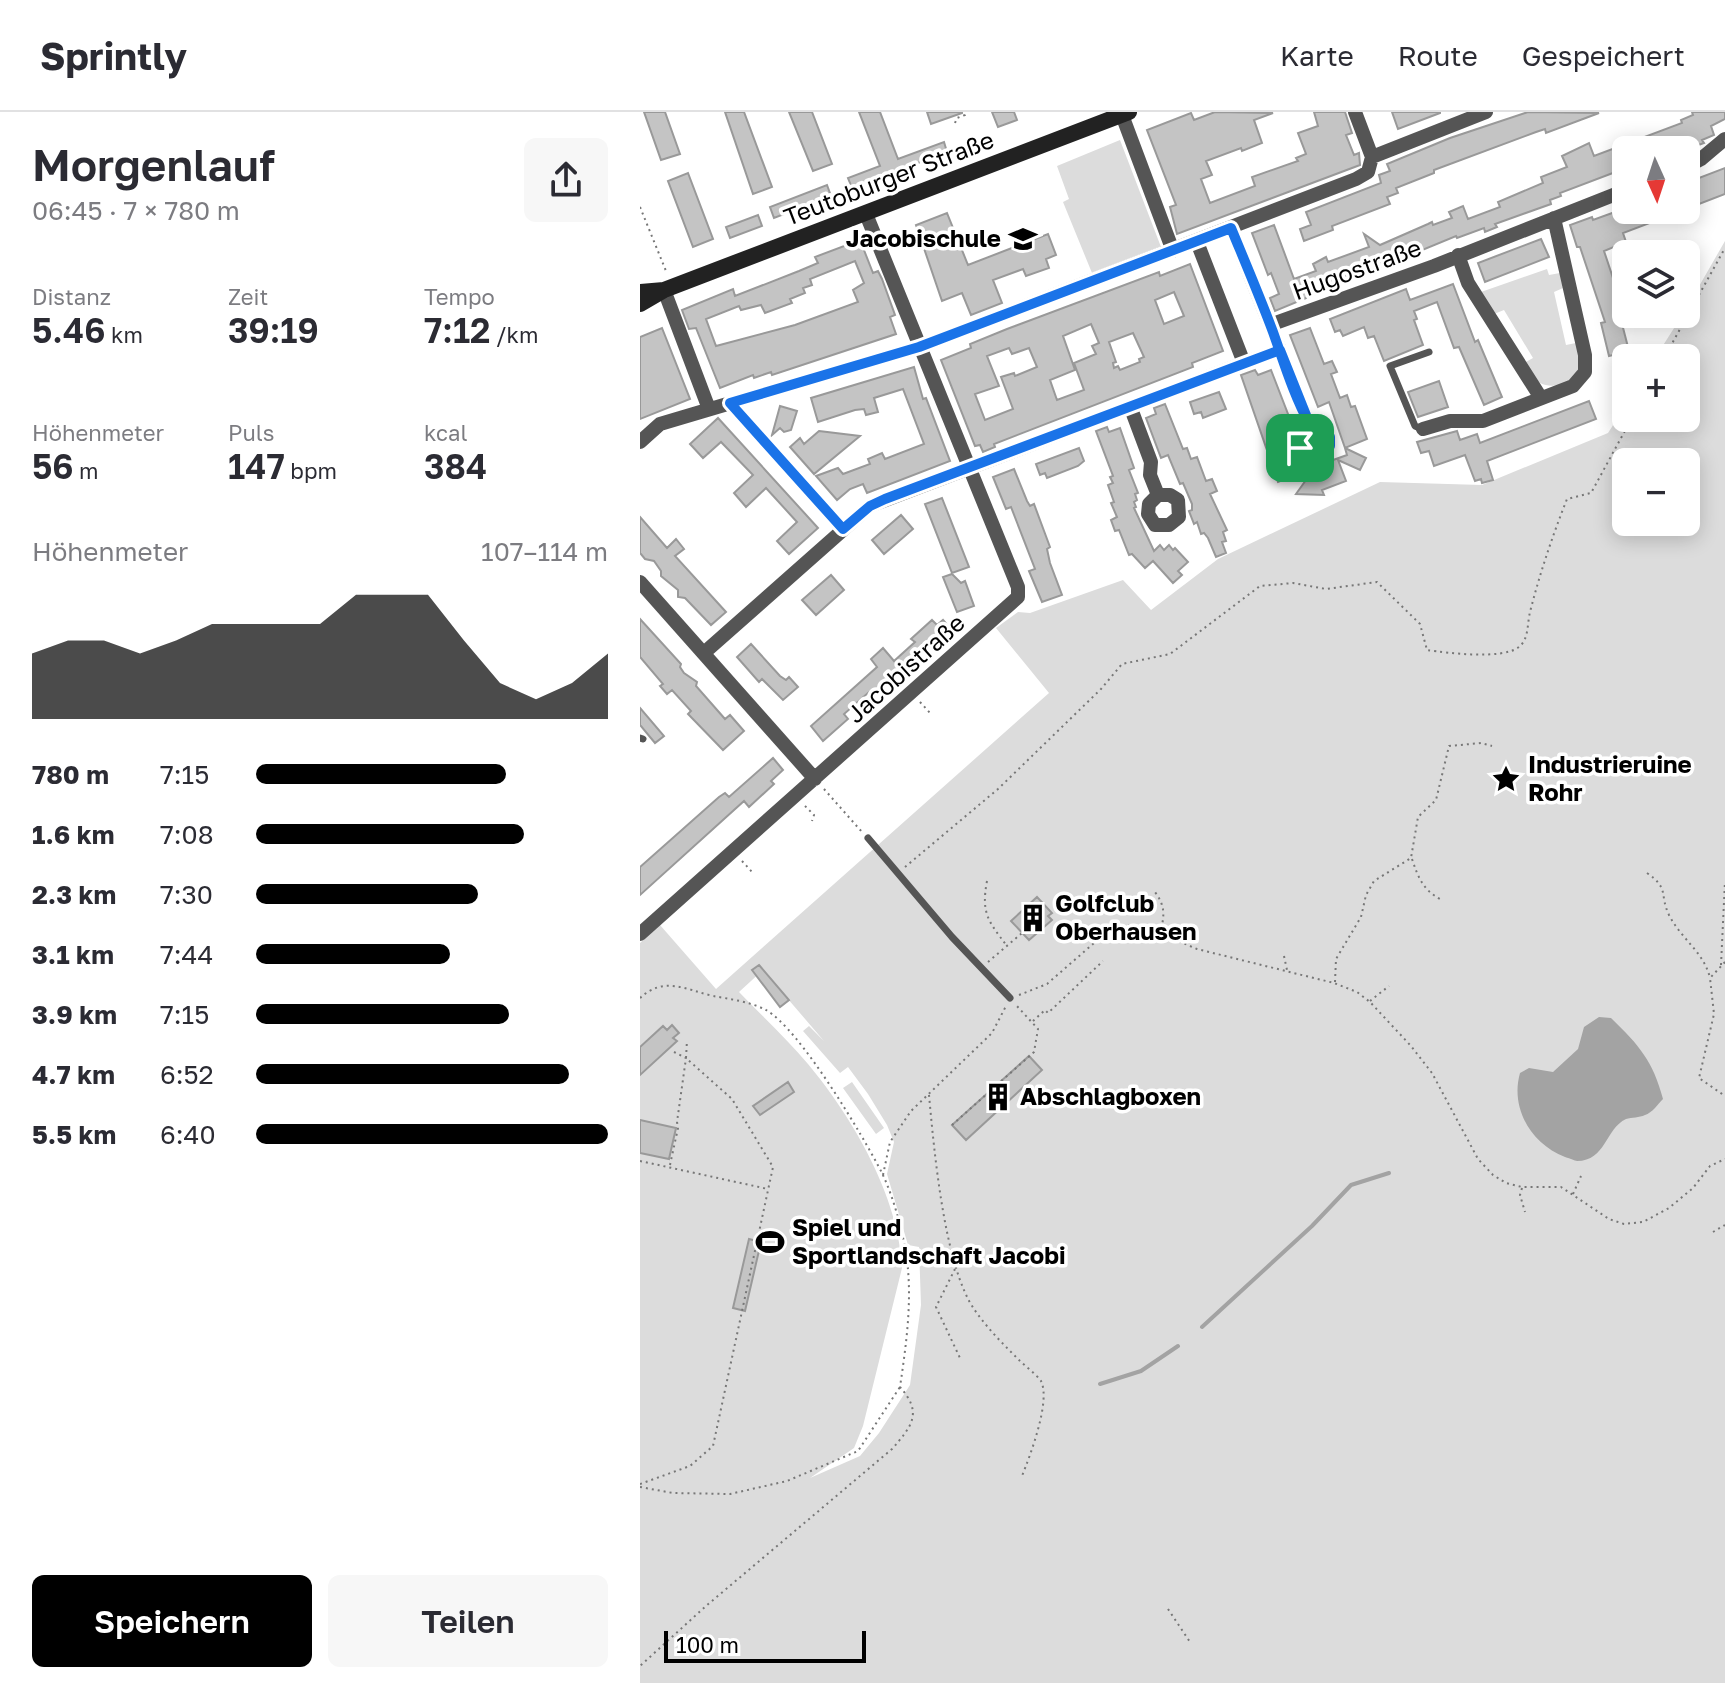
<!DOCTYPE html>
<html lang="de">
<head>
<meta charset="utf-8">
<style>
	body { margin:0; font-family:"Golos Text",sans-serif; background:#f7f7f7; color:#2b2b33; height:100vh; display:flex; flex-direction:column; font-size:30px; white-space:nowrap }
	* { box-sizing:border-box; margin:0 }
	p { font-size:26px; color:#7c7c81 }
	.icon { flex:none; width:44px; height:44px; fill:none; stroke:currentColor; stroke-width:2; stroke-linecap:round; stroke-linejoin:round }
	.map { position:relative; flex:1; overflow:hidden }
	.side { display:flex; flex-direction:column; background:#fff; width:640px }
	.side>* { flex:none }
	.needle { width:52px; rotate:177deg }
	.controls { position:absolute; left:972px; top:24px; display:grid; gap:16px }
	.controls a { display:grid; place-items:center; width:88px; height:88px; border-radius:12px; background:#fff; box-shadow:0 4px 20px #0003; font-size:40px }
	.scale { position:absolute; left:24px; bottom:20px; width:202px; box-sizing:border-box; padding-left:8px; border:4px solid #000; border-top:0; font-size:22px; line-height:28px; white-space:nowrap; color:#000; -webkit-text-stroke:6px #fff; paint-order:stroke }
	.pin { position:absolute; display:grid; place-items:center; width:68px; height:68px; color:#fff; margin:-34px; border-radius:16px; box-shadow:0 4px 12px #0006 }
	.round { display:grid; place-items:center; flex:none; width:84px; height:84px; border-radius:12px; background:#f7f7f7 }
	.overview { display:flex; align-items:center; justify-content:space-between; height:136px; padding:0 32px }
	h1 { font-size:44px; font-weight:600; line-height:60px }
	.figures { display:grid; grid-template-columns:repeat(3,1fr); gap:12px; height:136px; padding:8px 32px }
	.figures div { display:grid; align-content:center }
	.figures b { font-size:34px; font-weight:600 }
	.figures small { font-size:22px; font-weight:400 }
	.figures p { font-size:22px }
	.chart { height:224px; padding:16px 32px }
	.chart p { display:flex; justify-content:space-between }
	.chart svg { width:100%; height:144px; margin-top:8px; fill:#000; opacity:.7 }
	.button { display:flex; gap:16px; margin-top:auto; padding:16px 32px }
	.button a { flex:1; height:92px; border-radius:12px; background:#000; color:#fff; font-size:32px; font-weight:600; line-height:92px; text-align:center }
	.button a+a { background:#f7f7f7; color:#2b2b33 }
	ul { padding:0 32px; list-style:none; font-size:26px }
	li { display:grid; grid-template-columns:128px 96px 1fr; align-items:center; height:60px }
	li i { height:20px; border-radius:10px; background:#000 }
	header { display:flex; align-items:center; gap:48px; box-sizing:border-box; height:112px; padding:0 40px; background:#fff; border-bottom:2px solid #e1e1e2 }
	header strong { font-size:38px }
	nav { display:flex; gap:44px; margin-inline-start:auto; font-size:28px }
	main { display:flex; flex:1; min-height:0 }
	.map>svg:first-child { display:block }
	.green { fill:#dcdcdc; fill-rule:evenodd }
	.water { fill:#a3a3a3 }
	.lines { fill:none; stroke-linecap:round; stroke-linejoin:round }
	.stream { stroke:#a3a3a3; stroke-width:4 }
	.building { fill:#c4c4c4; stroke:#999; stroke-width:2; fill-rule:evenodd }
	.path { stroke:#777; stroke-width:2; stroke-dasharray:2 4; stroke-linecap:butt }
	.service { stroke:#555; stroke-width:7 }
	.minor { stroke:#555; stroke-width:14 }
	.secondary { stroke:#222; stroke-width:16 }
	.route-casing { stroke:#fff; stroke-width:16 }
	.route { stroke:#1a73e8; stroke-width:10 }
	.labels { text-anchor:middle; stroke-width:7; stroke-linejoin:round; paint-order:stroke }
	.street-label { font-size:24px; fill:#000; stroke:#fff }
	.poi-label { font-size:24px; font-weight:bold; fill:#000; stroke:#fff; text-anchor:start }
</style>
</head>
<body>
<header>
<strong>Sprintly</strong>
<nav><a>Karte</a><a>Route</a><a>Gespeichert</a></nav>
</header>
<main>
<section class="side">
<div class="overview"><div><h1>Morgenlauf</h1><p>06:45 · 7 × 780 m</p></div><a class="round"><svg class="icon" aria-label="share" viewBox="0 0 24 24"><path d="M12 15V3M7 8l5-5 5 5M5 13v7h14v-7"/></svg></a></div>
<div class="figures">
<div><p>Distanz</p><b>5.46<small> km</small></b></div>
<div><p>Zeit</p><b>39:19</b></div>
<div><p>Tempo</p><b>7:12<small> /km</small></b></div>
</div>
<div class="figures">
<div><p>Höhenmeter</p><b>56<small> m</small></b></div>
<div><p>Puls</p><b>147<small> bpm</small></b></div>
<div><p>kcal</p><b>384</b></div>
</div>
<div class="chart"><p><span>Höhenmeter</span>107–114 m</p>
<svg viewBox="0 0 160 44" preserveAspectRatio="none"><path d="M0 44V24L10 20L20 20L30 24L40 20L50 15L60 15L70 15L80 15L90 6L100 6L110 6L120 20L130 33L140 38L150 33L160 24V44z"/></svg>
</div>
<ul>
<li><b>780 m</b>7:15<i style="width:71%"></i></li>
<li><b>1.6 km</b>7:08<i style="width:76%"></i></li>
<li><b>2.3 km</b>7:30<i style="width:63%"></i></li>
<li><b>3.1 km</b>7:44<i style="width:55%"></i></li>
<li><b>3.9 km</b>7:15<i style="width:72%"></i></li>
<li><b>4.7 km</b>6:52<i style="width:89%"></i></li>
<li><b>5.5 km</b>6:40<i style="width:100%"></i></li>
</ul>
<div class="button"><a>Speichern</a><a>Teilen</a></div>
</section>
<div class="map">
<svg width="1085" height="1571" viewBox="0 0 1085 1571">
	<rect width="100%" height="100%" fill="#fff"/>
	<!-- green -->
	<path class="green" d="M480,28l41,107 -69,26 -29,-71 6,-3 -12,-33z
		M1085,129v1442h-1085v-740l20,-18 56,64 333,-296 -53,-65 22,-16 12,1 93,-33 28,30 67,-51 162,-77 102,3 126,-52 18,-28v13h60v-60h-31l28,-44h3v-5zM986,350h60v60h-60zM123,858l61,71 -15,-15 -6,5 37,42 8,-6 20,27 19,31 7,17 -7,32 21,71 11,2 2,58 -11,80 -31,48 -19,23 -50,22 44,-30 9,-22 39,-158c-3,-71 -49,-150 -94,-204 -21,-25 -46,-48 -69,-72z
		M907,157l2,6 11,-2 3,15 -9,4 12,53 10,-2c2,9 5,17 2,26 -5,14 -24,21 -38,14 -7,-4 -11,-13 -16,-20l9,-5 -29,-48 -10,4 -13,-22z
		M212,970l32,46 -8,6 -33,-46z"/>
	<!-- water -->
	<path class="water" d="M959,905l12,1c28,27 42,43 52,81 -5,5 -11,14 -18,16 -6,3 -13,2 -19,4 -21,10 -20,42 -49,42 -1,0 -11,-4 -12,-4 -34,-13 -55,-49 -45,-84l9,-5 24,4 25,-23 6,-22z"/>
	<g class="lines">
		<!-- stream -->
		<path class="stream" d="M562,1215l110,-101 39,-41 38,-12
			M460,1272l41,-13 37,-25"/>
	</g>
	<!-- building -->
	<path class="building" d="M4,0h21l15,42 -19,6z
		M85,0h19l28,75 -19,7z
		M149,0h23l20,52 -19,7z
		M219,0h21l18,47 46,-17 3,10 -95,36 -4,-10 32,-12z
		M287,0h35v1l-31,11z
		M352,0h22l3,8 -19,7z
		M575,0l58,1 -19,7 8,23 -20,8 -1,-3 -35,13 6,14 -11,4 9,24 45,-17 -3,-9 46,-16 -2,-3 10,-4 -8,-21 20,-7 -4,-14h31l7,21 -6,2 8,20 5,-2 1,12 -183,69 -7,-27 6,-2 -29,-75 44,-17 3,7z
		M752,0h48v1l-42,16z
		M888,0l71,1 -53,20 -1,-4 -9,3 -102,38v3l-38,15 2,5 -11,4 3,7 -58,22 1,4 -29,11 -4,-12 11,-4 -5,-13 75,-29 -2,-8 11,-4 -3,-7 63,-26z
		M1052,0h33v7l-14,7 3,9 -12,5 2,3 -19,7h-59v18l-66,25 1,3 -11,4 1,4 -56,20 2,3 -12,5 -1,-4 -27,10 -1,-2 -181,75 -5,-13 9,-4 -8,-21 -3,2 -16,-42 22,-8 20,54 22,-8 -3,-7 13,-7 2,5 41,-15 -5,-13 16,11 48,-21 4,-2 1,3 19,-7 -3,-6 14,-6 5,13 32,-12 -2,-5 45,-19 -2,-6 26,-10 -5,-11 27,-13 5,13 88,-33 -1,-3 12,-5z
		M1085,56v26l-39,15v-26z
		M48,61l25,66 -20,8 -25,-66z
		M187,73l4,11 -57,22 -4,-11z
		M986,96v2l55,1 -58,22 3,9 -22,9 21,63 -5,2 9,35 -20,5 -8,-33 4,-1 -25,-75h-3l-7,-22 22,-8 1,3z
		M307,101l21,52 80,-31 8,21 -10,4 3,9 -23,8 -3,-7 -30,11 9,23 -31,12 -9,-22 -20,8 -26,-76z
		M118,103l4,11 -32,12 -4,-11z
		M901,127l8,18 -64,25 -7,-19z
		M220,128l13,33 5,-2 4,8 13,36 -5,2 6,17 -124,41 -1,-3 -17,6 -1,-3 -33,13 -24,-60 -7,1 -7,-19 51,-21 2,7 64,-25 19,-8 -3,-6zM215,149l9,22 -11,7 5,12 -63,23 -79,21 -10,-27 33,-13 2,4 20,-5 4,8 27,-10 -2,-4 15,-6 -2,-5 9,-3 -2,-6z
		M550,152l33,87 -31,12 1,4 -199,77 1,3 -12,5 -3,-7 -5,1 -34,-86 30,-12 -1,-4 37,-15 152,-57 1,4zM534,180l10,24 -20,8 -9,-24zM451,212l8,19 -7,3 4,8 -22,9 10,27 -27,10 -7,-20 25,-10 -12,-34zM493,221l11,24 -5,2 1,3 -20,8 -2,-4 -4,2 -1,-5 3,-1 -7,-20zM369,236l3,6 17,-6 8,19 -22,9 -1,-3 -13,4 12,32 -28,11 -10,-26 24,-8 -12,-30z
		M813,172l22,58 3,-2 24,57 -18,8 -25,-58 -5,1 -17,-46 -23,9 3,8 -3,1 9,25 -39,16 -10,-25 -6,2 -4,-11 -21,9 -3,-6 -5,2 -5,-13 76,-30 4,11z
		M22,216l28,71 -50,20v-82z
		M670,216l14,36 8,-3 5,11 -6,2 9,24 7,-3 4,12 4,-1 12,33 -22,9 -16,-46 -11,5 -28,-72z
		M274,255l9,32 3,-1 24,63 -83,32 -4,-9 -13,5 -13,11 -21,-24 22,-8 5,6 27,-10 -2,-5 14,-6 3,6 39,-15 -21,-55 -29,9 4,14 -12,3 -2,-6 -9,1 -37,12 -7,-24z
		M615,258l3,5 13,-5 22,57 -8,6 16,40 -23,9 -37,-107z
		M799,269l9,26 -30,10 -10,-25z
		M579,280l7,17 -23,9 -2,-6 -7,2 -4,-12z
		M949,289l7,18 -109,42 6,19 -11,3 -1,-4 -6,2 -10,-26 -31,11 -5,-15 -8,2 -4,-11 40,-11 3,9 17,-6 3,9z
		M525,292l18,45 4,-1 4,11 6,-2 9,24 6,-2 5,12 -7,3 17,36 -4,2 3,9 -4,1 4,11 -10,4 -8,-19 -4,-5 -3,1 -4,-12 -3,2 -5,-13 3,-1v-6l-9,-21 -3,1 -12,-29 -7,3 -15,-40 10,-4 -2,-6z
		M140,294l17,5 -6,19 -7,2 -4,-4 -8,7z
		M78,306l100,110 -29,26 -12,-13 20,-19 -31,-34 -20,19 -12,-14 19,-18 -32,-33 -18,16 -13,-14z
		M467,315l2,5 11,-4 14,40 -5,2 9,23 -3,1 2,6 -3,2 2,5 -2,1 20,43 6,-6 4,5 5,-5 4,5 2,-2 13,14 -10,9 4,4 -9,8 -20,-22 -8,7 -13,-14 -3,1 -10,-25 -4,1 -4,-11 6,-3 -6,-14 3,-1 -6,-17 5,-2 -3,-6 3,-1 -17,-45z
		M179,319l41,5 -46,38 -24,-27 10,-9 4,6z
		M439,336l5,13 -6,5 -31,12 -2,-5 -5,2 -4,-11z
		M705,336l21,10 -6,12 -22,-10 8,21 -24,9 2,5 -28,-1 20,-28 31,-11z
		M374,357l13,32 3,5 4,-2 16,43 -3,2 3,14 12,32 -20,7 -13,-31 6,-2 -24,-62 -5,2 -13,-32z
		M302,386l27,69 -17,6 -27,-69z
		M261,403l12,14 -29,25 -12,-14z
		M0,405l27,31 9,-9 8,10 -9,7 51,56 -15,13 -26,-27 -7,-1v-7l-17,-14v-5l-7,-10 -9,-2 -5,-6z
		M312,462l9,9 4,-2 9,25 -17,6 -14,-35z
		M191,463l13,15 -28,25 -14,-15z
		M0,507l41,45 -1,3 4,6 13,9 -1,4 29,33 5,-4 14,16 -21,19 -35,-36 3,-3 -19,-21 -5,4 -7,-8 3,-2 -23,-27z
		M292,508l5,5 6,-5 7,8 -77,68 -4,-4 -25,22 4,5 -25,22 -12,-15 66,-59 -6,-8 12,-11 11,13 21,-19 -4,-3z
		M111,532l29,32 6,4 3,-3 9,10 -15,13 -21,-21 -3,3 -22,-25z
		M0,596l24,28 -9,7 -15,-18z
		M133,646l10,12 -12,11 3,3 -25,23 -5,-6 -104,94v-28l79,-70 6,-4 4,4z
		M397,785l15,16 -4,3 4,4 -23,20 -18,-19z
		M119,853l30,35 -9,7 -28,-37z
		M32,913l7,8 -6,5 4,3 -37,34v-28l23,-21 4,4z
		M389,944l13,14 -76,70 -14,-15z
		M148,970l6,10 -34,23 -7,-9z
		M0,1008l36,8 -7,31 -29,-6z
		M109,1127l12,3 -16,69 -12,-3z"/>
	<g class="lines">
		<!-- path -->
		<path class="path" d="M315,11l2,-5 8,-3 -2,-3
			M0,95l26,64
			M1024,246l61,-110
			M280,590l11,12
			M184,677l38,43
			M165,694l9,9 -2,6
			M772,747c6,18 11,31 28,40
			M102,749l11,12
			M265,755l93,-78 103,-100 21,-25 48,-10 90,-68 33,-3 33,6 51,-7 43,42 7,26c21,3 75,10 92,-3 10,-8 8,-23 11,-35 10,-39 22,-75 37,-113l24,-6 41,-75
			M1007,761c23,16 12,21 22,42 12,24 35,37 41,63
			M347,769c-6,32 1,40 20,65
			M514,818l8,-5c3,-14 1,-22 -7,-33
			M644,844l3,14
			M348,850l34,-29
			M1085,850l-15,16 4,36 -15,64 26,18
			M1081,853l4,-84
			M695,870l1,-23 25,-42 5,-22 8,-14 37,-23 7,-41 18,-17 13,-54 32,-3 11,3
			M379,883l28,-11 62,-54 21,-5 13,1 54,23 137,34 23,9 13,10 41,44 21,27 46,86 15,16 13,8 16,4h39l48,32 15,5 19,-2 26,-14 24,-20 17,-22 15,-7
			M0,886c24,-22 44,-9 73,-2 17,3 38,6 53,14 34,19 97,126 116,163 10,21 17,46 22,69 10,48 3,97 -4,145 23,26 12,39 -8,62l-186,157 -66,60
			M730,889l19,-15
			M393,909l12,-11 3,3 55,-52
			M289,983c5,54 15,170 45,214 13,19 29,35 45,51 6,6 17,14 22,21 10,20 -11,75 -19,95
			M312,1013l82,-73 4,-23 -22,-24
			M0,1049l128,28
			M30,1053l8,-37 -1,-6 9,-64 -12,-6
			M243,1063l7,-33 21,-31 81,-78 14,-27
			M882,1076l-2,7 5,17
			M933,1082l8,-18
			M1073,1120l12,-7
			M315,1157l-19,38 24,51
			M0,1372l50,-18 23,-20 60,-279 -41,-68 -46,-41 1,-18
			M0,1375l33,6 57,1 57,-13 71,-30 42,-64
			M528,1497l22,33"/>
		<!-- service -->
		<path class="service" d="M782,317l-7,-3 -25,-60 39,-14
			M0,626l3,1
			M228,726l84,99 58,61"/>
		<!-- minor -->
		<path class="minor" d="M715,0l17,45
			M482,3l51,136
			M1046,55l15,-8 24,-20
			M591,116l49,122
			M557,130l47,121 36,-13 30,75 -12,11c0,18 16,27 29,13l3,-12 -5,-9 -15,-3
			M818,143l10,28 73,115
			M24,178l45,119
			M630,213l164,-59 192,-76
			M90,291l113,126
			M490,294l21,56 -1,13 8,20 -9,9 -1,10 7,11h14l10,-8 -1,-17 -8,-5h-12
			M783,317l27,-8h33l90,-35 12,-14v-17l-31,-137
			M0,330l20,-18 259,-77 437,-168 12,-7 4,-15 114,-45
			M0,470l175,197
			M65,540l165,-146 374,-143
			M0,822l378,-337v-10l-152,-373"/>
		<!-- secondary -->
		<path class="secondary" d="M0,180l24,-2
			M0,192l24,-14 465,-178"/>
	</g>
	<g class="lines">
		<defs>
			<path id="route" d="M660,336l-2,-12 12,-11 -30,-75 -395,149 -15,7 -27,23 -113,-126 189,-56 312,-119c14,34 29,69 42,104 11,31 21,64 37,93l15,3 5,9v9l-10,9h-12l-8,-7"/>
		</defs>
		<!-- route casing -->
		<use href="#route" class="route-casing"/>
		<!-- route -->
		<use href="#route" class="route"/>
	</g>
	<!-- icons -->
	<defs>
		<symbol id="school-bare" viewBox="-9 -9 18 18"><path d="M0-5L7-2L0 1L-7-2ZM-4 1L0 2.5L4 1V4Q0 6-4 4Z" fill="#000" stroke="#fff" stroke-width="2.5" paint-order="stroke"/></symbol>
		<symbol id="sight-bare" viewBox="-9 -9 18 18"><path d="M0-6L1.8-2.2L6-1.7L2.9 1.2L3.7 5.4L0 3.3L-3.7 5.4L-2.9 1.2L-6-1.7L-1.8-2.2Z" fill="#000" stroke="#fff" stroke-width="2.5" paint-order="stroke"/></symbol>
		<symbol id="building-bare" viewBox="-9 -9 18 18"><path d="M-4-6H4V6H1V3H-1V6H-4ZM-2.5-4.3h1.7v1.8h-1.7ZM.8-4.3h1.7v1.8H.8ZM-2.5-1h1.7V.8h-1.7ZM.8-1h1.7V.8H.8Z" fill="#000" stroke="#fff" stroke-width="2.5" paint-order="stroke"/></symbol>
		<symbol id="stadium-bare" viewBox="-9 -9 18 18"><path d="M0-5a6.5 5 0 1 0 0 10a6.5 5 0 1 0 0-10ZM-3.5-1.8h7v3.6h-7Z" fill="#000" stroke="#fff" stroke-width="2.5" paint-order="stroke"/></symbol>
	</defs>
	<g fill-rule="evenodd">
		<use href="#school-bare" x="363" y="107" width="40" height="40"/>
		<use href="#sight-bare" x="846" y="647" width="40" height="40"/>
		<use href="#building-bare" x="373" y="786" width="40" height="40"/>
		<use href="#building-bare" x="338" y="965" width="40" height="40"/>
		<use href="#stadium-bare" x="110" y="1110" width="40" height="40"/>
	</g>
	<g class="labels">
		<!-- street labels -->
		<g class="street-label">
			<text transform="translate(249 67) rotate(-21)" y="8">Teutoburger Straße</text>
			<text transform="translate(717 158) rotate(-20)" y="8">Hugostraße</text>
			<text transform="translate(266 557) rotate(-42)" y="8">Jacobistraße</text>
		</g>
		<!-- poi labels -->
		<g class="poi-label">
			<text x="361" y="135" text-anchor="end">Jacobischule</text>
			<text x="888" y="661">Industrieruine<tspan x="888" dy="28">Rohr</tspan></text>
			<text x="415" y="800">Golfclub<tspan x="415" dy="28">Oberhausen</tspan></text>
			<text x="380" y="993">Abschlagboxen</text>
			<text x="152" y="1124">Spiel und<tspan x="152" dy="28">Sportlandschaft Jacobi</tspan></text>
		</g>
	</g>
</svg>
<div class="controls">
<a><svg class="needle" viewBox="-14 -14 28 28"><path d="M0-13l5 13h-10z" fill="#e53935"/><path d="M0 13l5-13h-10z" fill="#7c7c81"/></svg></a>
<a><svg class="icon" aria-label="layers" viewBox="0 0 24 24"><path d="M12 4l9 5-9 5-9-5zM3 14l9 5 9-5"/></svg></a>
<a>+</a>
<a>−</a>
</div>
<div class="scale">100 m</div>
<div class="pin" style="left:660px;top:336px;background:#1e9e55"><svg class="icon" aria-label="arrive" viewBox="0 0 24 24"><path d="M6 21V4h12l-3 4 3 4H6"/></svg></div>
</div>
</main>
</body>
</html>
